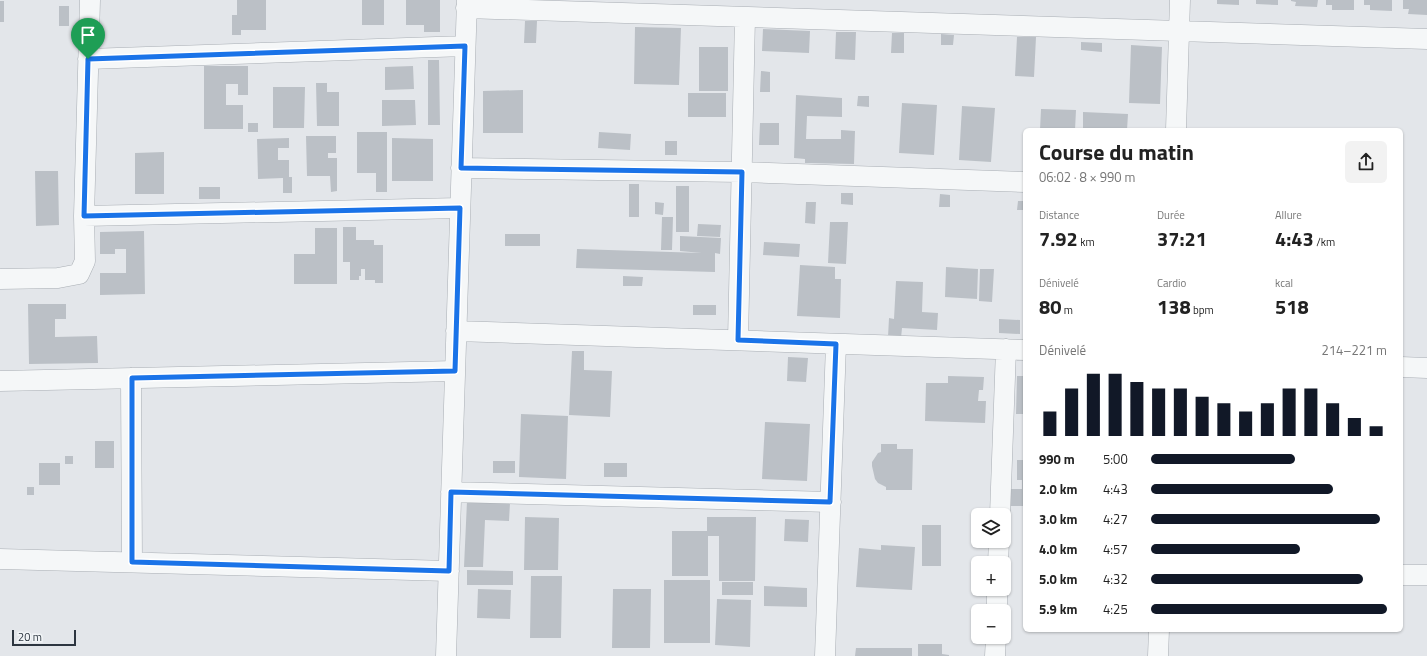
<!DOCTYPE html>
<html lang="fr">
<head>
<meta charset="utf-8">
<style>
	body { margin:0; font-family:"Titillium Web",sans-serif; background:#f2f2f2; color:#222; height:100vh; display:flex; flex-direction:column; font-size:15px; white-space:nowrap }
	* { box-sizing:border-box; margin:0 }
	p { font-size:13px; color:#767676 }
	.icon { flex:none; width:22px; height:22px; fill:none; stroke:currentColor; stroke-width:2; stroke-linecap:round; stroke-linejoin:round }
	.map { position:relative; flex:1; overflow:hidden }
	.details { position:absolute; left:1023px; top:128px; width:380px; height:504px; display:flex; flex-direction:column; background:#fff; border-radius:6px; box-shadow:0 1px 3px #0004 }
	.details>* { flex:none }
	.controls { position:absolute; left:971px; top:508px; display:grid; gap:8px }
	.controls a { display:grid; place-items:center; width:40px; height:40px; border-radius:6px; background:#fff; box-shadow:0 1px 3px #0004; font-size:20px }
	.scale { position:absolute; left:12px; bottom:10px; width:64px; box-sizing:border-box; padding-left:4px; border:2px solid #2d3640; border-top:0; font-size:11px; line-height:14px; white-space:nowrap; color:#2d3640; -webkit-text-stroke:3px #f2f5f7; paint-order:stroke }
	.pin { position:absolute; display:grid; place-items:center; width:34px; height:34px; color:#fff; margin:-41px -17px; border-radius:50% 50% 50% 0; rotate:-45deg; box-shadow:0 0 4px #0007 }
	.pin .icon { rotate:45deg }
	.round { display:grid; place-items:center; flex:none; width:42px; height:42px; border-radius:6px; background:#f2f2f2 }
	.overview { display:flex; align-items:center; justify-content:space-between; height:68px; padding:0 16px }
	h1 { font-size:22px; font-weight:700; line-height:30px }
	.figures { display:grid; grid-template-columns:repeat(3,1fr); gap:6px; height:68px; padding:4px 16px }
	.figures div { display:grid; align-content:center }
	.figures b { font-size:20px; font-weight:700 }
	.figures small { font-size:11px; font-weight:400 }
	.figures p { font-size:11px }
	.chart { height:112px; padding:8px 16px }
	.chart p { display:flex; justify-content:space-between }
	.chart svg { width:100%; height:72px; margin-top:4px; stroke:#111827; stroke-width:6 }
	ul { padding:0 16px; list-style:none; font-size:13px }
	li { display:grid; grid-template-columns:64px 48px 1fr; align-items:center; height:30px }
	li i { height:10px; border-radius:5px; background:#111827 }
	.map>svg:first-child { display:block }
	.building { fill:#bbc0c6 }
	.lines { fill:none; stroke-linecap:round; stroke-linejoin:round }
	.street-casing { stroke:#a9aeb4; stroke-width:21 }
	.street { stroke:#f5f7f8; stroke-width:20 }
	.route-casing { stroke:#fff; stroke-width:8 }
	.route { stroke:#1a73e8; stroke-width:5 }
</style>
</head>
<body>
<div class="map">
<svg width="1427" height="656" viewBox="0 0 1427 656">
	<rect width="100%" height="100%" fill="#e3e6ea"/>
	<!-- building -->
	<path class="building" d="M237,0h29v30h-25v5h-9v-20h5z
		M362,0h22v25h-22z
		M406,0h34v32h-16v-7h-18z
		M1217,0h22v5l-22,-1z
		M1256,0h22v5l-22,-1z
		M1291,0h27l-1,7 -22,-1 1,-4 -5,-1z
		M1326,0h28v10h-22v-5h-6z
		M1364,0h28v11l-22,-1v-5h-6z
		M1403,0h24v15l-19,-1 1,-5h-6z
		M0,1h4v21h-4z
		M59,6h10v20h-10z
		M525,21h12l-1,22h-12z
		M635,27l46,1 -2,57 -45,-1z
		M763,29l47,2 -1,22 -47,-2z
		M836,32h20l-1,28 -20,-1z
		M892,33h12v20h-13z
		M941,34l13,1 -1,10h-12z
		M1017,37h19l-2,40 -19,-1z
		M1081,42l21,1v9l-21,-2z
		M1131,45l31,2 -2,57 -31,-1z
		M699,47h29v44h-29z
		M428,60h11l1,65h-12z
		M204,66h44v29h-10v-11h-12v21h17v24h-39z
		M413,66l1,23 -29,1v-23z
		M761,71l9,1v20h-10z
		M316,83h11v9h12v34h-22z
		M273,87h32l-1,41h-31z
		M523,90v43h-40v-42z
		M688,93h38v24h-38z
		M796,95l46,3v19l-35,-1 -1,23h35v-9l14,1 -1,33 -49,-1v-4l-11,-1z
		M858,96h11v11l-12,-1z
		M382,100h33l1,25 -34,1z
		M902,103l35,2 -3,50 -35,-2z
		M962,106l33,2 -4,54 -32,-2z
		M1041,109l35,1 -1,20h-35z
		M1083,112l45,2 -1,16h-44z
		M248,123h10v9h-10z
		M760,123h19v22h-20z
		M357,132h30v60h-11v-19h-19z
		M599,132l32,2 -1,16 -32,-2z
		M306,136h30v17h-8v5h9v33l-6,1 -1,-16h-23z
		M289,138v10h-11v12h11v17h3v16h-9v-15l-25,1 -1,-40z
		M392,138l41,1v42h-41z
		M665,141h12v14h-12z
		M164,152v42h-29v-41z
		M35,171h23l1,54 -23,1z
		M629,184h10v33h-10z
		M676,186h13v46h-13z
		M199,187h21v12h-21z
		M841,193h12v12l-12,-1z
		M940,194l10,1v12h-11z
		M1018,201h7v9h-8z
		M655,202l9,1 -1,12 -8,-1z
		M806,202h10l-1,22 -10,-1z
		M662,217h11l-1,33h-11z
		M830,222h18l-2,42 -18,-1z
		M698,224l23,1 -1,12 -23,-1z
		M343,227h13v13h18v5h9v38h-8v-3h-10v-11h-4v7h-2v4h-9v-18h-7z
		M315,228h22v56h-43v-30h21z
		M144,231l1,63 -45,1v-22h26v-24h-11v5h-15v-22z
		M505,234h35v12h-35z
		M680,236l41,2 -1,16 -5,-1v19l-139,-4 1,-19 125,4 -22,-2z
		M764,242l36,2 -1,13 -36,-2z
		M800,265l35,2v12h6l-1,39 -43,-2z
		M946,267l32,2 -1,30 -32,-2z
		M980,269h14l-2,33 -13,-1z
		M623,276l20,1 -1,9h-19z
		M896,281l27,1 -1,30 16,1 -1,17 -35,-2 -1,10 -13,-1 1,-19 5,1z
		M28,304h38v15h-11v18l42,-1 1,27 -69,1z
		M693,305h23v10h-23z
		M999,319l21,1v14l-21,-1z
		M572,351h12v19l28,1 -2,46 -41,-2z
		M788,357l20,1 -2,24 -19,-1z
		M948,376l36,1 -1,13h-4l-1,11h8l-1,22 -60,-2 1,-38h22z
		M1017,376h8v38h-9z
		M521,414l47,2 -2,63 -47,-2z
		M765,422l45,2 -3,57 -45,-2z
		M95,441h19v27h-19z
		M881,444h16v5h16l-1,41h-26v-3l-8,-4 -3,-4 -3,-13v-4l6,-9 3,-1z
		M65,456h8v8h-8z
		M1017,460h8v46h-17v-17h14v-9h-5z
		M493,461h22v12h-22z
		M39,463h21v22h-21z
		M604,463h23v14h-23z
		M27,487h7v8h-7z
		M467,501l43,2 -1,18 -24,-1 -2,47h-19z
		M525,517l34,1 -1,52h-34z
		M707,517h49l-1,64h-36v-45h-11v40h-36v-45h35z
		M785,519l24,1 -1,22 -24,-1z
		M922,525h19v41h-19z
		M881,545l34,2 -3,43 -56,-3 3,-39 22,2z
		M467,570l46,1v14h-46z
		M531,576h31l-1,62h-31z
		M664,580h46v63h-46z
		M722,582h31v13h-31z
		M764,586l43,2v19l-43,-1z
		M478,589l33,1 -1,29 -33,-1z
		M613,589h38l-1,59h-38z
		M717,599l34,1 -1,47 -35,-2z
		M918,644h24v10l7,1v1h-31z
		M856,648h56v8h-57z"/>
	<g class="lines">
		<defs>
			<path id="street" d="M466,8l961,31
				M88,59l377,-13
				M1176,130l4,-130
				M461,168l281,4 283,10
				M84,216l376,-8
				M0,279l58,-1 21,-4 6,-13 -1,-45 6,-216
				M456,331l569,19
				M738,340l7,-323
				M1401,367l26,1
				M131,378l1,184
				M0,381l455,-10
				M451,492l380,10
				M1000,515l6,-166
				M0,559l449,12
				M998,563l1,-22
				M1401,575h26
				M997,611v-22
				M446,656l21,-656
				M825,656l11,-312
				M995,656l1,-19
				M1158,656l1,-26"/>
		</defs>
		<!-- street casing -->
		<use href="#street" class="street-casing"/>
		<!-- street -->
		<use href="#street" class="street"/>
	</g>
	<g class="lines">
		<defs>
			<path id="route" d="M465,46l-4,122 281,4 -4,168 98,4 -6,158 -379,-10 -2,79 -317,-9v-184l323,-7 5,-163 -376,8 4,-157z"/>
		</defs>
		<!-- route casing -->
		<use href="#route" class="route-casing"/>
		<!-- route -->
		<use href="#route" class="route"/>
	</g>
</svg>
<div class="controls">
<a><svg class="icon" aria-label="layers" viewBox="0 0 24 24"><path d="M12 4l9 5-9 5-9-5zM3 14l9 5 9-5"/></svg></a>
<a>+</a>
<a>−</a>
</div>
<div class="scale">20 m</div>
<div class="pin" style="left:88px;top:59px;background:#1e9e55"><svg class="icon" aria-label="arrive" viewBox="0 0 24 24"><path d="M6 21V4h12l-3 4 3 4H6"/></svg></div>
<section class="details">
<div class="overview"><div><h1>Course du matin</h1><p>06:02 · 8 × 990 m</p></div><a class="round"><svg class="icon" aria-label="share" viewBox="0 0 24 24"><path d="M12 15V3M7 8l5-5 5 5M5 13v7h14v-7"/></svg></a></div>
<div class="figures">
<div><p>Distance</p><b>7.92<small> km</small></b></div>
<div><p>Durée</p><b>37:21</b></div>
<div><p>Allure</p><b>4:43<small> /km</small></b></div>
</div>
<div class="figures">
<div><p>Dénivelé</p><b>80<small> m</small></b></div>
<div><p>Cardio</p><b>138<small> bpm</small></b></div>
<div><p>kcal</p><b>518</b></div>
</div>
<div class="chart"><p><span>Dénivelé</span>214–221 m</p>
<svg viewBox="0 0 160 44" preserveAspectRatio="none"><path d="M5 44V29M15 44V15M25 44V6M35 44V6M45 44V11M55 44V15M65 44V15M75 44V20M85 44V24M95 44V29M105 44V24M115 44V15M125 44V15M135 44V24M145 44V33M155 44V38"/></svg>
</div>
<ul>
<li><b>990 m</b>5:00<i style="width:61%"></i></li>
<li><b>2.0 km</b>4:43<i style="width:77%"></i></li>
<li><b>3.0 km</b>4:27<i style="width:97%"></i></li>
<li><b>4.0 km</b>4:57<i style="width:63%"></i></li>
<li><b>5.0 km</b>4:32<i style="width:90%"></i></li>
<li><b>5.9 km</b>4:25<i style="width:100%"></i></li>
</ul>
</section>
</div>
</body>
</html>
